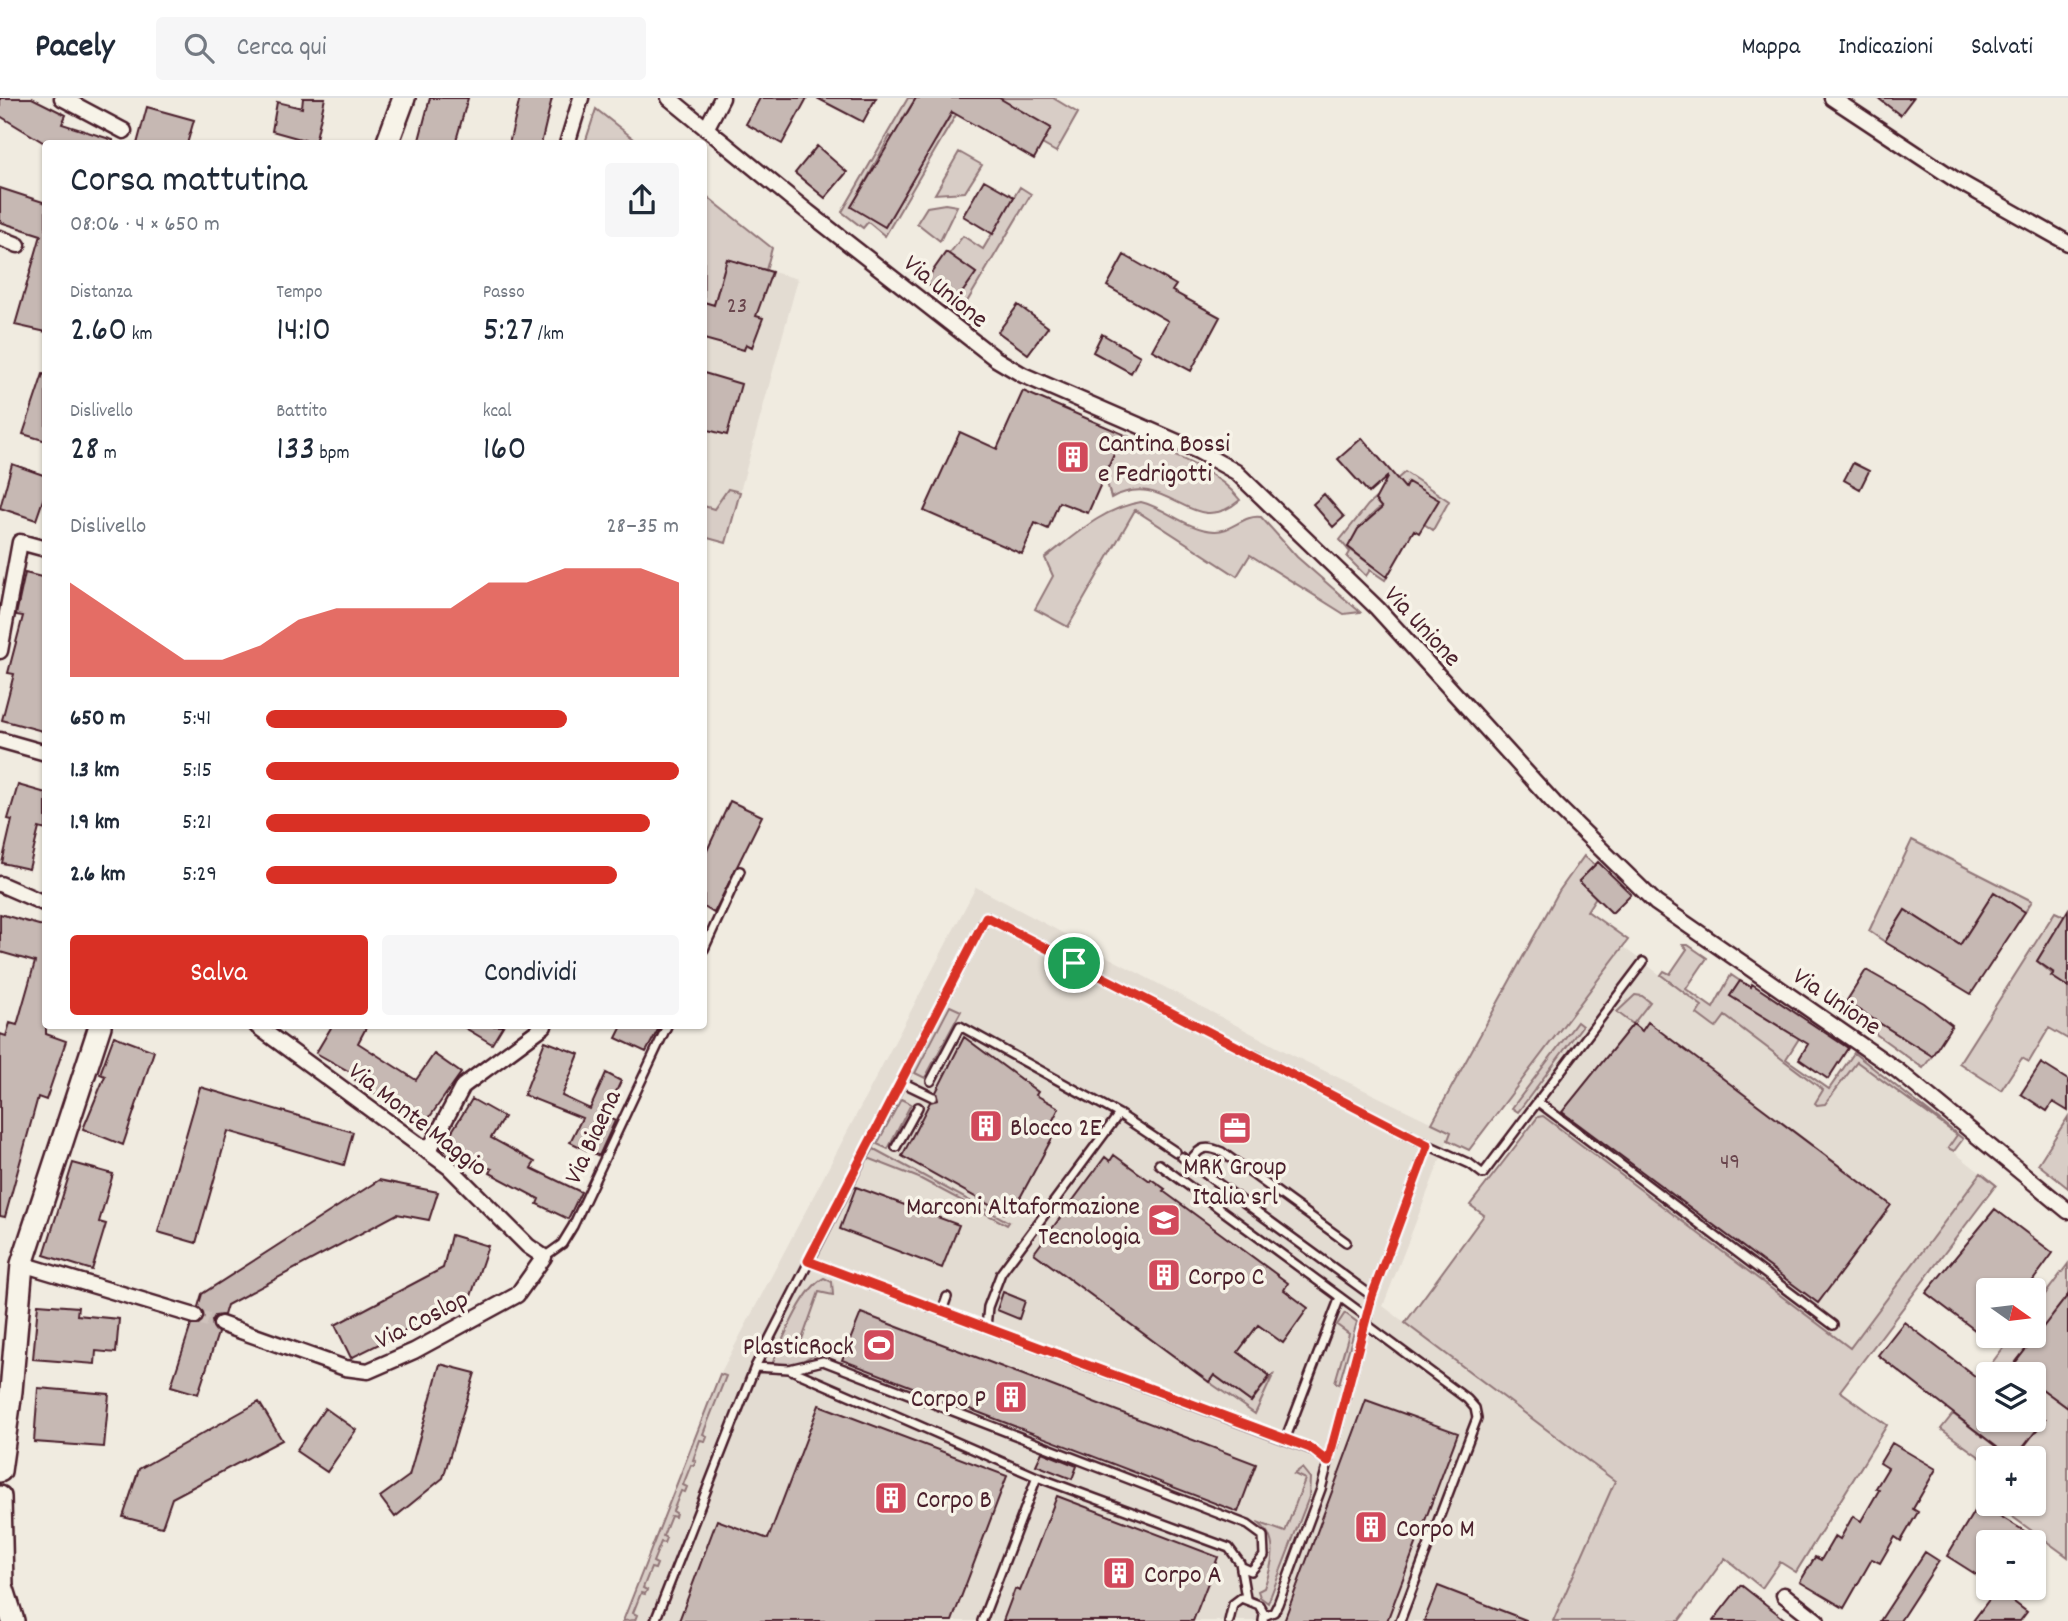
<!DOCTYPE html>
<html lang="it">
<head>
<meta charset="utf-8">
<style>
	body { margin:0; font-family:Dekko,sans-serif; background:#f6f6f7; color:#1f2937; height:100vh; display:flex; flex-direction:column; font-size:26px; white-space:nowrap }
	* { box-sizing:border-box; margin:0 }
	p { font-size:23px; color:#747a83 }
	.icon { flex:none; width:38px; height:38px; fill:none; stroke:currentColor; stroke-width:2; stroke-linecap:round; stroke-linejoin:round }
	.map { position:relative; flex:1; overflow:hidden }
	.details { position:absolute; left:42px; top:42px; width:665px; height:889px; display:flex; flex-direction:column; background:#fff; border-radius:7px; box-shadow:0 2px 5px #0004 }
	.details>* { flex:none }
	.needle { width:46px; rotate:104deg }
	.fabs { position:absolute; left:1976px; top:1180px; display:grid; gap:14px }
	.fabs a { display:grid; place-items:center; width:70px; height:70px; border-radius:7px; background:#fff; box-shadow:0 2px 5px #0004; font-size:35px }
	.pin { position:absolute; display:grid; place-items:center; width:60px; height:60px; color:#fff; margin:-30px; border:4px solid #fff; border-radius:50%; box-shadow:0 2px 7px #0007 }
	.round { display:grid; place-items:center; flex:none; width:74px; height:74px; border-radius:7px; background:#f6f6f7 }
	.head { display:flex; align-items:center; justify-content:space-between; height:119px; padding:0 28px }
	h1 { font-size:38px; font-weight:600; line-height:52px }
	.figures { display:grid; grid-template-columns:repeat(3,1fr); gap:10px; height:119px; padding:7px 28px }
	.figures div { display:grid; align-content:center }
	.figures b { font-size:35px; font-weight:600 }
	.figures small { font-size:19px; font-weight:400 }
	.figures p { font-size:19px }
	.chart { height:196px; padding:14px 28px }
	.chart p { display:flex; justify-content:space-between }
	.chart svg { width:100%; height:126px; margin-top:7px; fill:#d93025; opacity:.7 }
	.button { display:flex; gap:14px; margin-top:auto; padding:14px 28px }
	.button a { flex:1; height:80px; border-radius:7px; background:#d93025; color:#fff; font-size:28px; font-weight:600; line-height:80px; text-align:center }
	.button a+a { background:#f6f6f7; color:#1f2937 }
	ul { padding:0 28px; list-style:none; font-size:23px }
	li { display:grid; grid-template-columns:112px 84px 1fr; align-items:center; height:52px }
	li i { height:18px; border-radius:9px; background:#d93025 }
	header { display:flex; align-items:center; gap:42px; box-sizing:border-box; height:98px; padding:0 35px; background:#fff; border-bottom:2px solid #e0e1e3 }
	header strong { font-size:33px }
	nav { display:flex; gap:38px; margin-inline-start:auto; font-size:24px }
	.search { width:490px; height:63px; background:#f6f6f7; display:flex; align-items:center; gap:18px; box-sizing:border-box; padding:0 24px; border-radius:7px; color:#747a83; font-size:26px }
	.map>svg:first-child { display:block }
	.built { fill:#e3dcd2 }
	.green { fill:#d8cdc6; stroke:#917678; stroke-width:2; fill-rule:evenodd }
	.building { fill:#c6b8b3; stroke:#4a1f2b; stroke-width:2 }
	.lines { fill:none; stroke-linecap:round; stroke-linejoin:round }
	.street-tunnel { stroke:#cfc2bc; stroke-width:14; stroke-dasharray:14 7; stroke-linecap:butt }
	.lane-casing { stroke:#4a1f2b; stroke-width:12 }
	.street-casing { stroke:#4a1f2b; stroke-width:19 }
	.secondary-casing { stroke:#4a1f2b; stroke-width:26 }
	.lane { stroke:#f7f3e8; stroke-width:7 }
	.street { stroke:#f7f3e8; stroke-width:14 }
	.secondary { stroke:#f7f3e8; stroke-width:21 }
	.lane-bridge-casing { stroke:#4a1f2b; stroke-width:12; stroke-linecap:butt }
	.lane-bridge { stroke:#f7f3e8; stroke-width:7 }
	.route-casing { stroke:#fff; stroke-width:14 }
	.route { stroke:#d93025; stroke-width:9 }
	.labels { text-anchor:middle; stroke-width:7; stroke-linejoin:round; paint-order:stroke }
	.number-label { font-size:23px; fill:#69454d }
	.street-label { font-size:26px; fill:#4a1f2b; stroke:#f7f3e8 }
	.poi-label { font-size:26px; fill:#4a1f2b; stroke:#f7f3e8; text-anchor:start }
</style>
</head>
<body>
<header>
<strong>Pacely</strong>
<div class="search"><svg class="icon" aria-label="search" viewBox="0 0 24 24"><circle cx="10" cy="10" r="6"/><path d="M15 15l6 6"/></svg>Cerca qui</div>
<nav><a>Mappa</a><a>Indicazioni</a><a>Salvati</a></nav>
</header>
<div class="map">
<svg width="2068" height="1523" viewBox="0 0 2068 1523">
	<rect width="100%" height="100%" fill="#f0ebe0"/>
	<filter id="ink" filterUnits="userSpaceOnUse"><feTurbulence type="fractalNoise" baseFrequency=".0143" numOctaves="2"/><feDisplacementMap in="SourceGraphic" scale="14" xChannelSelector="R" yChannelSelector="G"/><feConvolveMatrix kernelMatrix="1 2 1 2 8 2 1 2 1" color-interpolation-filters="sRGB"/></filter>
	<g filter="url(#ink)">
		<!-- built -->
		<path class="built" d="M704,96l68,54 -6,22 32,9 -72,264 -22,-6z
			M976,789l322,171 153,74 -68,174 232,175 64,140h-1056l97,-247z
			M1623,849l60,45 3,-3 143,100 25,-36 109,86 -9,13 42,33 -140,182 -350,-265z"/>
		<!-- green -->
		<path class="green" d="M908,0h8l-14,22 34,20 25,-42 -4,15 -72,123 -17,-14 -5,6 -21,-16zM890,38l35,22 -40,69 -33,-20z
			M999,0h54l25,15 -22,39 -14,-8z
			M596,11l43,34h-54z
			M959,54l23,13 -17,27 -30,2z
			M1020,89l11,7 -70,118 -8,-7 23,-32 -27,-19 14,-18 20,13z
			M704,96l68,54 -6,22 -39,-11 -13,46 -10,-3z
			M945,106l12,2 -17,35 -23,-18 10,-16z
			M1123,336c38,18 90,31 117,66 -49,42 -71,-33 -129,-2l-6,-24z
			M1405,374l44,29 -16,29 -9,-6 14,-24c-12,0 -27,-3 -39,-1 -22,4 -41,30 -51,49l39,29 -2,3 -15,-10 -4,6 -19,-19 3,-5 -10,-12 28,-35z
			M728,391l12,3 -14,51 -22,-6v-31l10,3z
			M1141,404c25,6 47,28 73,29 18,1 30,-17 47,-14l36,40 63,55 -16,2 -94,-59 -13,21 -102,-66 -67,117 -33,-18 18,-33 -8,-18c30,-23 58,-50 96,-56z
			M1912,742l120,61 -7,11 -31,-20 -34,53 -55,-35 -20,32 -16,-11z
			M1584,758l11,9 -16,16 17,16 -9,14 41,29 -159,210 -21,-10 3,-8 -19,-9 127,-232z
			M2055,814l13,6 -9,7 -22,36 31,26v52l-19,-11 -20,34 -7,-4 -21,32 -42,-27z
			M1683,847h5l19,13 -21,31 27,19 18,-33 9,6 -10,15 63,39 9,-13 5,4 -21,33 43,30 25,-36 109,86 -9,12 -6,-3 9,-13 -100,-73 -32,42 -8,1 -2,-2 8,-13 -98,-74 -9,12 -3,-2 -16,-12 5,-8 -41,-31 3,-4 6,3 17,-25z
			M1635,897l7,1 8,6 -17,22 -16,-12z
			M1841,901l91,57 -9,12 -72,-52 -6,-6z
			M950,908l11,5 -36,67 -10,-5z
			M1577,924l5,4 -64,86 -6,-4z
			M901,1001l10,5 -23,45 -11,-5z
			M1543,1018l307,232 131,-175 15,12 -156,206 47,34 -91,147 -16,-10 -18,26 -37,-30 -46,63h-126l62,-140 -210,-158 79,-108 -14,-10 68,-88z
			M2068,1019v71l-30,-24z
			M874,1051l135,73 -2,3 -88,-47 -51,-20z
			M2068,1166v31l-15,19 15,12 -7,21 -22,-15 -27,35 9,7h-33v12l-9,-6 34,-45h21v-26z
			M824,1180l8,4 1,13 -14,-3 -19,53 20,8c-16,2 -25,19 -41,20l-6,-11c9,-21 30,-74 51,-84z
			M1345,1215l12,9 -18,62 -4,-2 14,-48 -12,-9z
			M1274,1275l-19,41 -46,-32 5,-7 37,27z
			M720,1276l6,2 -23,58 4,2 -2,5 -5,-1 -7,20 3,1 -2,5 -3,-1 -8,20 4,2 -2,5 -4,-1 -8,20 3,2 -1,4 -4,-1 -8,20 3,2 -2,5 -3,-1 -8,20 4,2 -2,5 -4,-1 -8,20 4,2 -2,4 -4,-1 -8,20 4,2 -2,5 -12,1z
			M2034,1285l34,25v149l-69,-50 3,-4h32v-45h-19l26,-33 -7,-6z
			M1953,1316l58,44h-23v5l-47,-34z
			M1302,1370l8,10 -1,19 -41,106 -8,-6 -2,-6 6,-3c8,-22 17,-50 -7,-66l28,10 20,-53 -11,-5z"/>
		<!-- building -->
		<path class="building" d="M0,0h32l34,17 -4,9 51,16v4h-67l-46,-28z
			M303,0h22l-10,45 -43,-12 5,-29 25,6z
			M430,0h38l-13,46h-37z
			M520,0h32l-11,46h-32z
			M760,0h47l-25,46 -36,-20z
			M817,0h59l-13,24z
			M916,0h83l52,30 -17,31 -82,-47 -67,115 -34,-20z
			M1878,0h35l-13,17z
			M147,9l47,13 -7,24h-50z
			M817,48l30,26 -22,26 -30,-25z
			M984,82l30,17 -21,37 -30,-18z
			M0,90l46,15v129l-31,-7 26,-90 -41,-13z
			M946,154l30,21 -22,31 -29,-22z
			M1124,157l52,30 -4,6 48,26 -29,54 -39,-21 16,-29 -61,-35z
			M727,161l45,13 -16,44 7,2 -11,29 -6,-3 -2,6 -40,-11v-37l10,3z
			M1018,207l30,22 -20,27 -30,-22z
			M1102,236l38,22 -9,17 -38,-21z
			M704,275l37,11 -14,51 -23,-6z
			M43,276l3,1v66l-23,-7z
			M1023,293l100,43 -35,79 -29,-11 -11,27 -13,-6 -13,31 -98,-43 36,-79 37,17z
			M1362,340l43,50 3,-6 31,18 -20,33 -5,-3 -27,47 -39,-30 10,-18 24,-21 -7,-8 13,-24 -19,17 -31,-34z
			M1853,365l16,8 -9,18 -16,-9z
			M12,366l34,12v15l-10,29 -36,-12z
			M1324,396l20,23 -11,10 -20,-23z
			M25,475l21,5v154l-44,-12 12,-46 -6,-1 15,-57 -7,-1z
			M18,687l28,8v37l-7,-2 -10,41 -27,-6 10,-43 -4,-1z
			M730,703l32,15 -48,97 -10,-6v-50z
			M1598,764l33,32 -19,19 -33,-32z
			M1994,794l31,20 -54,82 -86,-52 20,-32 55,35z
			M2068,812v77l-17,-11 3,-3 -17,-12z
			M0,816l46,13v107l20,7 -20,59 -8,-3 -33,120 -5,-1v-182l6,2 4,-13 7,2 18,-63 -35,-10z
			M1866,872l58,33 28,22 -20,31 -86,-54z
			M1740,883l11,6 1,-3 96,64 -20,31 -29,-20 9,-15 -78,-48z
			M1648,924l243,183 -73,98 -256,-191 71,-88 9,7z
			M332,928h35l-9,17 58,37 18,-26 27,19 -37,52 -69,-45 2,-4 -41,-23z
			M462,928h41l-11,18z
			M622,928h38l-14,26 -30,-14z
			M114,938l40,15 -31,94 -40,-16 22,-53 -5,-2z
			M964,939l74,55 -2,3 23,13 -8,16 7,3 -44,82 -6,-4 -4,8 -102,-57 28,-54 8,-2 -2,-8z
			M545,943l34,13 -17,42 28,13 16,-36 15,8 -16,35 10,5 -16,35 -29,-14 12,-24 -58,-23z
			M2041,965l27,17v31l-15,-9 -6,9 -26,-17z
			M200,989l153,45 -9,33 -116,-34 -32,112 -38,-11z
			M472,1001l32,18 -13,21 44,24 -4,6 50,24 -13,27 -31,-15 2,-5 -49,-26 2,-4 -51,-20z
			M1114,1057l36,26 1,-2 14,10 -2,2 125,92 -4,7 24,18 -25,35 -25,-18 -20,27 32,24 -19,26 -37,-27 -5,7 -175,-129 71,-96 5,4z
			M73,1065l40,11 -14,48 7,2 -14,46 -48,-15z
			M379,1082l59,12 -9,28 -32,-6 -170,91 -3,10 -9,1 -3,5 6,12 -20,61 -27,-8 20,-61h7l6,-6v-6l-6,-6 4,-13z
			M856,1089l103,38 -17,43 -102,-39z
			M1995,1111l58,44 -27,37h-38v50l-62,-47z
			M451,1137l37,11 -18,53 -119,59 -16,-33 108,-57z
			M1003,1194l22,9 -6,18 -22,-9z
			M2068,1197v113l-34,-25v-9h-13l-9,-7z
			M38,1206l40,3 -1,8 42,4 -3,34 -20,-2 -1,13 -62,-5z
			M861,1215l395,151 -18,48 -396,-152z
			M1904,1224l84,64v33h57l-30,39h-4l-133,-103z
			M440,1266l35,9 -32,105 -48,39 -15,-20 29,-21z
			M38,1290l71,6 -5,53 -70,-5z
			M1366,1302l92,33 -71,188h-103z
			M259,1304l23,38 -110,58 -10,29 -39,-10 16,-48z
			M819,1307l188,71 -55,145h-273l38,-101 51,19z
			M325,1310l31,22 -29,42 -31,-21z
			M1892,1345l44,26 -23,40 5,3 -17,29 -6,-4 -15,26 -8,-4 -28,49 -44,-26 15,-25 6,3 14,-24 5,3 13,-23 8,5 18,-31 -3,-2 12,-20 -8,-5z
			M1042,1354l35,14 -5,13 -36,-14z
			M1057,1398l161,61 -25,64h-190l12,-32 5,2z
			M1979,1405l47,29 -6,10h-32v40l-41,-26z
			M1925,1454l14,9 -39,60h-20z
			M1741,1487l46,36h-74z
			M1438,1488l88,34v1h-102z
			M1997,1491l30,23 -7,9h-47z"/>
		<g class="lines">
			<!-- street-tunnel -->
			<path class="street-tunnel" d="M195,1218l26,8"/>
			<defs>
				<path id="lane" d="M704,851l36,-78
					M931,983l29,-55 159,88
					M1538,1004l295,223
					M1428,1047l42,19 13,10 160,-212
					M896,1049l22,-40
					M1182,1059l190,139
					M1190,1063c10,-14 16,-16 32,-9l124,90
					M1159,1066l208,153
					M544,1159l18,-13 11,-18 94,-200
					M808,1163l502,188 18,13
					M942,1213l5,-14
					M1366,1226l101,75 8,9 2,10 -77,203
					M986,1229l2,-20 13,-34 118,-159 57,38
					M755,1269l34,2 248,108 192,71 11,15 6,35
					M789,1271l34,-8 425,164 15,11 1,20 -13,15 -9,-4
					M1285,1342l55,-143
					M655,1523l100,-254 231,-450 442,228 -56,151 -51,193 -43,115 -4,8 -10,4
					M982,1523l55,-144
					M1229,1523l4,-17 8,-6 18,7 5,9 -1,7"/>
				<path id="street" d="M62,0l62,33
					M669,0l139,114 188,147 27,16 175,76 38,21 141,136 177,195 102,100 241,167 171,141
					M1832,0l124,82 112,63
					M706,31l16,-31
					M567,46l14,-46
					M0,140l18,7
					M0,553l20,-109 26,7
					M0,642l46,13
					M0,786l46,20
					M428,1054l35,-66 81,-60
					M22,1166l173,52
					M221,1226l124,44 23,3 46,-20 103,-56 27,-38 -16,-11 -79,-79 -192,-141
					M1784,1497l33,26"/>
				<path id="secondary" d="M387,46l17,-46
					M0,1373l11,-80 11,-127 78,-238
					M0,1399l2,89 11,35"/>
			</defs>
			<!-- lane casing -->
			<use href="#lane" class="lane-casing"/>
			<!-- street casing -->
			<use href="#street" class="street-casing"/>
			<!-- secondary casing -->
			<use href="#secondary" class="secondary-casing"/>
			<!-- lane -->
			<use href="#lane" class="lane"/>
			<!-- street -->
			<use href="#street" class="street"/>
			<!-- secondary -->
			<use href="#secondary" class="secondary"/>
			<defs>
				<path id="lane-bridge" d="M908,987l25,12"/>
			</defs>
			<!-- lane-bridge casing -->
			<use href="#lane-bridge" class="lane-bridge-casing"/>
			<!-- lane-bridge -->
			<use href="#lane-bridge" class="lane-bridge"/>
		</g>
	</g>
	<g class="lines" filter="url(#ink)">
		<defs>
			<path id="route" d="M986,819l442,228 -56,151 -44,166 -18,-14 -502,-187z"/>
		</defs>
		<!-- route casing -->
		<use href="#route" class="route-casing"/>
		<!-- route -->
		<use href="#route" class="route"/>
	</g>
	<!-- icons -->
	<defs>
		<symbol id="building-square" viewBox="-11 -11 22 22"><rect x="-9" y="-9" width="18" height="18" rx="4" fill="#d1495b" stroke="#f7f3e8"/><path d="M-4-6H4V6H1V3H-1V6H-4ZM-2.5-4.3h1.7v1.8h-1.7ZM.8-4.3h1.7v1.8H.8ZM-2.5-1h1.7V.8h-1.7ZM.8-1h1.7V.8H.8Z" fill="#fff"/></symbol>
		<symbol id="office-square" viewBox="-11 -11 22 22"><rect x="-9" y="-9" width="18" height="18" rx="4" fill="#d1495b" stroke="#f7f3e8"/><path d="M-6-3h4V-5.5h4V-3h4V5H-6ZM-1-4.5V-3h2v-1.5ZM-6 0V1H6V0Z" fill="#fff"/></symbol>
		<symbol id="school-square" viewBox="-11 -11 22 22"><rect x="-9" y="-9" width="18" height="18" rx="4" fill="#d1495b" stroke="#f7f3e8"/><path d="M0-5L7-2L0 1L-7-2ZM-4 1L0 2.5L4 1V4Q0 6-4 4Z" fill="#fff"/></symbol>
		<symbol id="stadium-square" viewBox="-11 -11 22 22"><rect x="-9" y="-9" width="18" height="18" rx="4" fill="#d1495b" stroke="#f7f3e8"/><path d="M0-5a6.5 5 0 1 0 0 10a6.5 5 0 1 0 0-10ZM-3.5-1.8h7v3.6h-7Z" fill="#fff"/></symbol>
	</defs>
	<g fill-rule="evenodd">
		<use href="#building-square" x="1054" y="340" width="38" height="38"/>
		<use href="#building-square" x="967" y="1009" width="38" height="38"/>
		<use href="#office-square" x="1216" y="1011" width="38" height="38"/>
		<use href="#school-square" x="1145" y="1103" width="38" height="38"/>
		<use href="#building-square" x="1145" y="1158" width="38" height="38"/>
		<use href="#stadium-square" x="860" y="1228" width="38" height="38"/>
		<use href="#building-square" x="992" y="1280" width="38" height="38"/>
		<use href="#building-square" x="872" y="1381" width="38" height="38"/>
		<use href="#building-square" x="1352" y="1410" width="38" height="38"/>
		<use href="#building-square" x="1100" y="1456" width="38" height="38"/>
	</g>
	<g class="labels">
		<!-- number labels -->
		<g class="number-label">
			<text x="737" y="214">23</text>
			<text x="1730" y="1070">49</text>
		</g>
		<!-- street labels -->
		<g class="street-label">
			<text transform="translate(947 192) rotate(39)" y="9">Via Unione</text>
			<text transform="translate(1424 527) rotate(47)" y="9">Via Unione</text>
			<text transform="translate(1838 902) rotate(34)" y="9">Via Unione</text>
			<text transform="translate(419 1020) rotate(38)" y="9">Via Monte Maggio</text>
			<text transform="translate(591 1038) rotate(-65)" y="9">Via Biaena</text>
			<text transform="translate(421 1220) rotate(-27)" y="9">Via Coslop</text>
		</g>
		<!-- poi labels -->
		<g class="poi-label">
			<text x="1098" y="353">Cantina Bossi<tspan x="1098" dy="30">e Fedrigotti</tspan></text>
			<text x="1010" y="1037">Blocco 2E</text>
			<text x="1235" y="1076" text-anchor="middle">MRK Group<tspan x="1235" dy="30">Italia srl</tspan></text>
			<text x="1140" y="1116" text-anchor="end">Marconi Altaformazione<tspan x="1140" dy="30">Tecnologia</tspan></text>
			<text x="1188" y="1186">Corpo C</text>
			<text x="854" y="1256" text-anchor="end">PlasticRock</text>
			<text x="986" y="1308" text-anchor="end">Corpo P</text>
			<text x="916" y="1409">Corpo B</text>
			<text x="1396" y="1438">Corpo M</text>
			<text x="1144" y="1484">Corpo A</text>
		</g>
	</g>
</svg>
<div class="fabs">
<a><svg class="needle" viewBox="-14 -14 28 28"><path d="M0-13l5 13h-10z" fill="#e53935"/><path d="M0 13l5-13h-10z" fill="#747a83"/></svg></a>
<a><svg class="icon" aria-label="layers" viewBox="0 0 24 24"><path d="M12 4l9 5-9 5-9-5zM3 14l9 5 9-5"/></svg></a>
<a>+</a>
<a>−</a>
</div>
<div class="pin" style="left:1074px;top:865px;background:#1e9e55"><svg class="icon" aria-label="arrive" viewBox="0 0 24 24"><path d="M6 21V4h12l-3 4 3 4H6"/></svg></div>
<section class="details">
<div class="head"><div><h1>Corsa mattutina</h1><p>08:06 · 4 × 650 m</p></div><a class="round"><svg class="icon" aria-label="share" viewBox="0 0 24 24"><path d="M12 15V3M7 8l5-5 5 5M5 13v7h14v-7"/></svg></a></div>
<div class="figures">
<div><p>Distanza</p><b>2.60<small> km</small></b></div>
<div><p>Tempo</p><b>14:10</b></div>
<div><p>Passo</p><b>5:27<small> /km</small></b></div>
</div>
<div class="figures">
<div><p>Dislivello</p><b>28<small> m</small></b></div>
<div><p>Battito</p><b>133<small> bpm</small></b></div>
<div><p>kcal</p><b>160</b></div>
</div>
<div class="chart"><p><span>Dislivello</span>28–35 m</p>
<svg viewBox="0 0 160 44" preserveAspectRatio="none"><path d="M0 44V11L10 20L20 29L30 38L40 38L50 33L60 24L70 20L80 20L90 20L100 20L110 11L120 11L130 6L140 6L150 6L160 11V44z"/></svg>
</div>
<ul>
<li><b>650 m</b>5:41<i style="width:73%"></i></li>
<li><b>1.3 km</b>5:15<i style="width:100%"></i></li>
<li><b>1.9 km</b>5:21<i style="width:93%"></i></li>
<li><b>2.6 km</b>5:29<i style="width:85%"></i></li>
</ul>
<div class="button"><a>Salva</a><a>Condividi</a></div>
</section>
</div>
</body>
</html>
